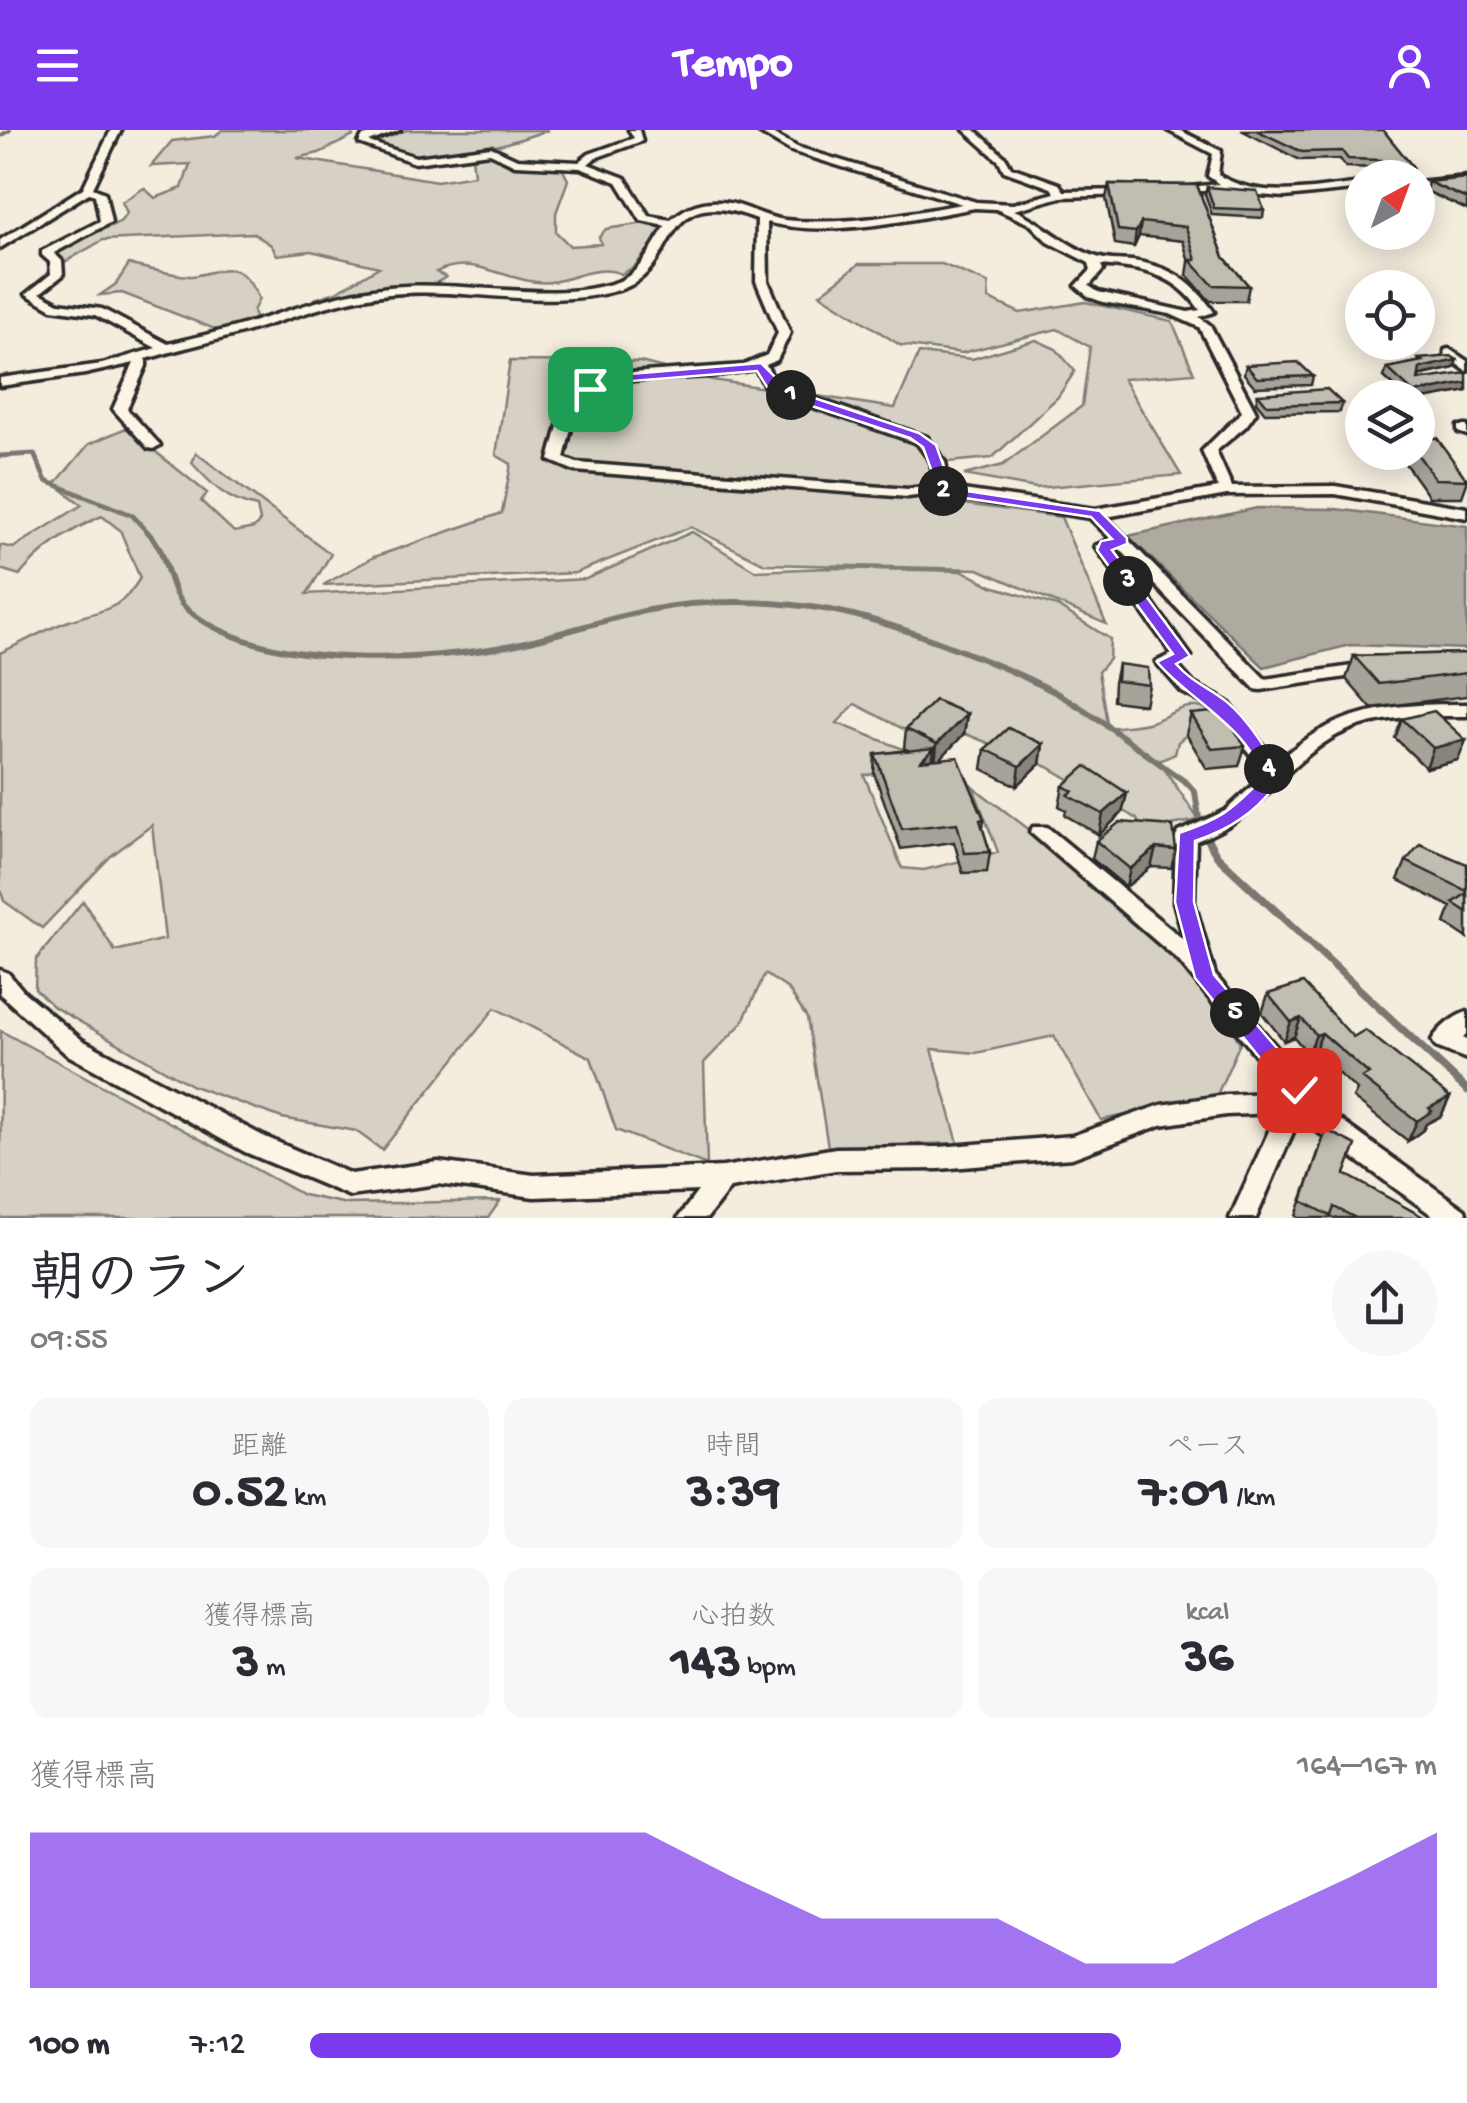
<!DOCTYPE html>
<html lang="ja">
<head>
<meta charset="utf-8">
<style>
	body { margin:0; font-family:"Gochi Hand","Klee One",sans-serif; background:#f7f7f7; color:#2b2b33; height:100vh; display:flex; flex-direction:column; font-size:38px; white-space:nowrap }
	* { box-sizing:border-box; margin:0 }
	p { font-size:32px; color:#7c7c81 }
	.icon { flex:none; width:55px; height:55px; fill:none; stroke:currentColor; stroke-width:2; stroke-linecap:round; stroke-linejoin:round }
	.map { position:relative; height:1088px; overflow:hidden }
	.sheet { display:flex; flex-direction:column; background:#fff; flex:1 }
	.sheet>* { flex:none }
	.needle { width:65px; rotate:41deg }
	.tools { position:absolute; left:1345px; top:30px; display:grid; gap:20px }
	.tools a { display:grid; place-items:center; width:90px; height:90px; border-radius:50%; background:#fff; box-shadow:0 5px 25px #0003; font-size:50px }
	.pin { position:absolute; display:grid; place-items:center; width:85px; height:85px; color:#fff; margin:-42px; border-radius:20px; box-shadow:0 5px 15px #0006 }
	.km { position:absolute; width:50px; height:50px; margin:-25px; border-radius:50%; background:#222; color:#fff; font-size:28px; line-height:50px; text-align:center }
	.round { display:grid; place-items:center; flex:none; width:105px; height:105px; border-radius:52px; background:#f7f7f7 }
	.headline { display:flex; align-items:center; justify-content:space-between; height:170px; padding:0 30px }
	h1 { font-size:55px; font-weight:700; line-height:75px }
	.figures { display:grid; grid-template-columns:repeat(3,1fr); gap:15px; height:170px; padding:10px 30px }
	.figures div { display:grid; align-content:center; border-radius:20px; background:#f7f7f7; text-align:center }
	.figures b { font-size:50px; font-weight:700 }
	.figures small { font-size:28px; font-weight:400 }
	.figures p { font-size:28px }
	.chart { height:280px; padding:20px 30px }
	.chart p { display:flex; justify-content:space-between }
	.chart svg { width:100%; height:180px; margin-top:10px; fill:#7c3aed; opacity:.7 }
	ul { padding:0 30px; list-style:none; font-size:32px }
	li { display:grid; grid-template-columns:160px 120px 1fr; align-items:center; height:75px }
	li i { height:25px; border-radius:12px; background:#7c3aed }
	header { display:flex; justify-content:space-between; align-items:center; height:130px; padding:0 30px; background:#7c3aed; color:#fff; font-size:45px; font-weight:700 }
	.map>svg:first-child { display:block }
	.green { fill:#d6d1c4; stroke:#807e78; stroke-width:2.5 }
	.water { fill:#afaaa0; stroke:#7a7771; stroke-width:2.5 }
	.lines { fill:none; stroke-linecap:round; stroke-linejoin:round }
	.stream-far3 { stroke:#7a7771; stroke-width:4 }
	.stream-far2 { stroke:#7a7771; stroke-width:5 }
	.stream-far1 { stroke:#7a7771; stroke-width:6 }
	.stream { stroke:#7a7771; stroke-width:8 }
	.minor-casing { stroke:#2b2b2b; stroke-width:7 }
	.minor { fill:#fcf5e5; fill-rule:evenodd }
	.wall { fill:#a7a398; stroke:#2b2b2b; stroke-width:2.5 }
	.shaded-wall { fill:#88847c; stroke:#2b2b2b; stroke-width:2.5 }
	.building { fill:#c2bdb1; stroke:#2b2b2b; stroke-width:2.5 }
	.route { fill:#7c3aed; stroke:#fff; stroke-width:2.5 }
</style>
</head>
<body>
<header><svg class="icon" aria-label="menu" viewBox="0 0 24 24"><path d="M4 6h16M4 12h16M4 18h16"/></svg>Tempo<svg class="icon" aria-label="person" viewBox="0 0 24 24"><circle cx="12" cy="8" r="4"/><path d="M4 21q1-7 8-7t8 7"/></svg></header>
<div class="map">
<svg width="1467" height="1088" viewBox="0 0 1467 1088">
	<rect width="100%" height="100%" fill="#f4edde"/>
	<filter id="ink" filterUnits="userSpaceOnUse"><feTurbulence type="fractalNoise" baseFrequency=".01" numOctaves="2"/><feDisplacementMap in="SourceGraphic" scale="20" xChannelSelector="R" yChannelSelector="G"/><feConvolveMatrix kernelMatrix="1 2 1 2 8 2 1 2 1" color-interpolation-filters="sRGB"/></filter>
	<g filter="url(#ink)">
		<!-- green -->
		<path class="green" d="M222,0h129l2,6 -34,17 -22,5 140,23 37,-6 -2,-19 22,-4c20,21 39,15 66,12l8,16 -12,33v19l14,14 31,-2 -2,-7 7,-8 46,-7 15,5 -33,40 -13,7c-29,-12 -55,12 -85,8 -36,-4 -65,-28 -100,-10l10,5 -12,7 -45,1 -75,14 22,-7 43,-25 -68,-16 -34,4 -6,-10 -18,-12 -150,7 -40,23 -8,-13 65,-28 7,-9 -5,-11 22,-14 11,10 27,-10 8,-24 -39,2 21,-25 43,-5z
			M407,0h141c-33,12 -107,33 -142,26 -12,-3 -25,-10 -37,-14z
			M129,134c7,3 57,13 63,12 35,-6 47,-19 67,23l-6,12 4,13 -32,9 -103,-40 -22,2 16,-11z
			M859,134h83l46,19 1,16 31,14 65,-11 87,19 22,52 -71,6 58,96 -145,13 -72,-13 39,-10 79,-59 8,-59 -33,-18 -95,24 -62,-8 -80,-51z
			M1036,210l20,9 19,22 -17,26 -66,61 -56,5 14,39 111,15 45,107 -128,-55 -213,-5 -74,-37 -116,46 -252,12 51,-28 128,-44 9,-49 -15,-9 14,-94 130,1 73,18 182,28 24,-55 53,6z
			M126,298l81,65 -6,8 33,31 20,-4 6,-7 -3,-14c-30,-6 -45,-22 -65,-44l4,-10 135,101 -24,40 279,-15 106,-47 64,39 71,-3 136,3 29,15 65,20 53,33 -1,20 -11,13 10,56c13,-2 30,-2 43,-6 28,-9 31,-23 63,-10l-36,30 -3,12 -16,7 40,59 -33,6 -20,15 -9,-22 -89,-52 -97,-39 -40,5 -56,-29 -18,19 117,46 -90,6 38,93 22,2 74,-18 -25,-65 78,59 160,147 29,50 -24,54 -115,23 -47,-84 -78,17 -44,-4 26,94 -130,4 -21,-129 -19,-29 -23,-15 -23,49 -38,40 3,102 -91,-35 -25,-72 -96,-50 -113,142 -26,-19 -74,-13 -89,-32 -139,-79 -19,-18 1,-29 47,-59 32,50 50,-12 -13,-114 -41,31 -69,72 -38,-27 -4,-12v-236c22,-10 44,-23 66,-31 34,-13 53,-8 74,-44l-20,-48 -18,-14c-32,14 -60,32 -82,59l-20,-6v-24l13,3 69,-43 -27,-21 34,-40z
			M1,901l302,164 44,9 153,-3 -12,17h-488z"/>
		<!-- water -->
		<path class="water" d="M1257,378l79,1 131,17v123l-117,-4 -86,22 -136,-131z"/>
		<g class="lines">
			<!-- stream-far3 -->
			<path class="stream-far3" d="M0,6l10,-6"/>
			<!-- stream-far2 -->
			<path class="stream-far2" d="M0,326l34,-2 12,27 86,34 22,24"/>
			<!-- stream-far1 -->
			<path class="stream-far1" d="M152,407c17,19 16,58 36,73 74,61 240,53 329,34 45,-10 88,-25 132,-34 56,-11 124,-10 181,0 61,11 157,49 213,76 47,23 100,67 144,97l8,9 5,33"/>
			<!-- stream -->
			<path class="stream" d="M1206,707l11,19 250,234"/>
			<defs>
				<path id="minor" d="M111,0h10l-28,58 12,5 6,29 -57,31 8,8 1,14 -23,18 19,10 43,6 66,35c28,-7 55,-13 81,-21 51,-16 102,-35 156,-37 64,-4 152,17 212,-4 25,-9 35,-37 49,-56l-25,-5 -24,-39 -37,-14 -65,-3 -25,-12 -75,10 -56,-20 4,-7 22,-6h15l-31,12 47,15 75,-10 26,12 62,3 10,-8 45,-16 -5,-8h10l3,11 -47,17 -7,6 37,14 24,38 22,4c12,-11 24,-17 41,-18 27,-2 48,15 73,18 59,6 119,-6 177,-16l-171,-53 -36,-21h12l30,17 179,55 37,2 42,-11 -4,-5 -47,-17 -5,-10 -35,-31h11l31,28 5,9 48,17 5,7 69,-1 1,2 -5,3 -68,2 -47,13c29,12 49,35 80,46 11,5 26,4 38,5 38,5 60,20 82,51l-15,5 11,8 46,87 -10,14 -30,25 16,36 103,-1 132,22v10l-132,-24 -108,1 -121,22 159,162 107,-16 6,1 3,4 -9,5 -111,17 -6,-1 -137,-142 -5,1 78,108 -15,8 18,20 34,18 49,61c57,-55 114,-59 190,-59v12c-49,0 -101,-2 -143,27 -49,33 -67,76 -128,98l-2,61 21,73 92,108 4,7 -3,7 157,113 2,8h-31l-137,-100 -43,100h-26l47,-105 -51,2 -65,10 -89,33 -133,11 -103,1 -106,18 -23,30h-29l20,-27 -164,6 -96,-13 -88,12 -105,-44 -179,-98 -66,-60v-24l8,3 17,20 57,47 181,96 88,38 87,-12 96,13 189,-8 113,-19 103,-1 133,-11 89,-31 65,-10 60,-3 -108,-132 -148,-128 3,-5h14l137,113 -10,-38 2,-65 3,-5 46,-21 35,-32v-12l-44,-57 -34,-18 -26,-30 16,-8 -77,-108 16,-7 -21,-21 -158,-24 -24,3 -333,-26 -26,-11 12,-45 28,-29 41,-13 114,-8 23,-10 11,-22 -22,-52 1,-62c-103,-40 -73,51 -138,71 -69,20 -144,-1 -214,3 -56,2 -109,24 -163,40 -31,9 -64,16 -96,26v7l-19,43 33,36 -7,4 -5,-1 -35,-39 21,-46 -49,11 -85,12v-8l102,-14 54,-16 -61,-33 -43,-6 -26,-15 25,-20 -1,-12 -8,-7v-4l58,-30 -5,-26 -6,-2 -89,55v-8l83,-52zM975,78l21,1 34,15 18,18 41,21 2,7 -15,16 13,11 14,5 67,12 29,13 43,85 -40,39 16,37 -123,21 -146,-21 -4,-26 -18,-25 -139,-48 -12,-6 -10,-18 11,-5 13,-27 -22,-52 -1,-59c61,17 146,-3 208,-14zM1101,135c42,4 74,8 99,45l-12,2 -90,-20 -9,-6 14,-16zM756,239l10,19 12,7 139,48 14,19 4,23 -27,4 -331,-26 -13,-5 10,-42 25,-24 33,-12 79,-4z
					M1167,0h12l42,21 -3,24c44,26 96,13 144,8v6l-77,8 -39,-3 -16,-5 -54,4v-4l4,-1 39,-4 -11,-8 5,-22z
					M1467,47v6l-49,5v-6z
					M1449,219l18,12v10l-22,-15v-6z
					M1458,296h9v9l-9,-3z
					M1467,882v22l-4,4 4,2v19l-31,-12 -4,-7c7,-12 22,-24 35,-28z"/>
			</defs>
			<!-- minor casing -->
			<use href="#minor" class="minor-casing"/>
			<!-- minor -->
			<use href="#minor" class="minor"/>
		</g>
		<!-- wall -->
		<path class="wall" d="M1241,0h142l30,37 -2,9h-23l-9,-8 -33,-1 -6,-8 -40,1z
			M1467,48v32l-41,-19 2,-9z
			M1109,54l88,1 27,72 25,29 -3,15h-36l-23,-26 2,-13 -6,-21 -44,-5 -5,11 -19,-3 -9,-46z
			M1207,57l57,23 -1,8 -51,-3 -7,-21z
			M1419,229l35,9 -35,8 -1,4 49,11 -49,9v-2h-11l-23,-21 3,-9 31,-6z
			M1246,235l67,11 -2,9 -56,2 -11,-13z
			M1258,264l84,9 -2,9 -75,1 -9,-11z
			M1400,322h18l49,26v5l-5,14h-33l-30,-42z
			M1467,523v43l-96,12 -25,-29 8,-23z
			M1118,534l31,21 -4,20 -32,-4 1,-18z
			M967,584l-3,20 -24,25 44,60 -1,10 7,23 -3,20 -24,1 -9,-31 -53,7 -27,-76 1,-19 33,-4 -4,-2 2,-19z
			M1191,584l54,32 -6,20 -32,3 -21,-35z
			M1402,589l64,21 -8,20 -32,8 -31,-30z
			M1043,614l-3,20 -23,22 -35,-17 3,-20z
			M1063,656l64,7 -5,20 -23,22 -34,-20 1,-5 -7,-4z
			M1096,711l80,9 -5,18 -20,-1 -25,20 -34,-28z
			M1406,731l61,3v74l-22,-15 6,-16 -53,-27z
			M1268,864l85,43 97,60 -9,19 -15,8 -3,6 -15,11 -55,-43 4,-8 -43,-38 -6,2 -14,-17 -10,4 -22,-28z
			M1326,1000l19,44 80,44h-125l-4,-2z"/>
		<!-- shaded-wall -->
		<path class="shaded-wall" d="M1141,92l-2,14 -5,11 2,-15z
			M1457,230l-3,8 -37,8 3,-8z
			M1467,253v8l-49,9v-2h-6l2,-5z
			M967,584l-3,20 -29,30 2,-20z
			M1466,610l-8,20 -32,8 7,-20z
			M1043,614l-3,20 -23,22 3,-20z
			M934,618l-2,19 -11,-6z
			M1127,663l-5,20 -23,22 4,-21z
			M1156,718l-5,19 -25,20 4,-18z
			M1301,888l-7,19 -10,4 7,-19z
			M1322,903l-8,19 -6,2 8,-19z
			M1450,967l-9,19 -15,8 -3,6 -15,11 9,-20 12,-13z"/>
		<!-- building -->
		<path class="building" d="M1256,0h127l30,37 -23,1 -9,-8 -33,-1 -6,-8 -40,1z
			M1467,48v21l-39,-17z
			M1109,54l88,1 27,72 25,29 -36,-1 -23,-25h6l-10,-33 -45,-5 -5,10 -18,-2z
			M1207,57l50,4 7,19 -50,-2z
			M1451,226l6,4 -37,8 -2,12 49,-7v10l-53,10 -27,-25 35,-7 -3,-2z
			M1298,232l15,14 -56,2 -11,-13z
			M1327,259l15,14 -75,2 -9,-11z
			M1418,307l19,1 30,42 -32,-1 -19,-27h2z
			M1467,523v20l-88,11 -25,-28z
			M1118,534l30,4 1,17 -32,-4z
			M935,570l32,14 -30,30 -31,-15z
			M1223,581l22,35 -33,3 -21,-35z
			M1434,581l32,29 -33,8 -31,-29z
			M1008,598l35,16 -23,22 -35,-17z
			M934,618l-13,13 37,-4 26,62 -4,1 10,32 -25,1 -8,-30 -55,6 -27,-75z
			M1086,636l41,27 -24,21 -35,-19 5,-4 -10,-5z
			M1120,692l53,4 3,24 -20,-2 -26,21 -34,-28z
			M1420,714l47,20v27l-61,-30z
			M1467,763v19l-14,-9z
			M1303,853l50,54 12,-7 85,67 -21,11 3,3 -15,10 -55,-43 7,-4 -47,-41 -6,2 -15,-17 -10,4 -23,-28z
			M1326,1000l30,15 -11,29 80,44h-69l-22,-11 -3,9 -29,-15z"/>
	</g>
	<!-- route -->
	<path class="route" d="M761,233l26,26 132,44 17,12 14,39 -3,4 153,23 27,27v6l-15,6 78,106 -14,8c17,19 32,23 51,38 17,14 50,57 52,79 -23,31 -48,48 -84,60l-1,61 20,73 93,108 3,7 -3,6h-16l-96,-118 -20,-76 4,-69c41,-14 52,-22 82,-53 -3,-46 -77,-84 -104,-118l16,-8 -76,-104 4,-9 11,-2 -21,-22 -159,-24 -2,-3 6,-7 -13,-36 -13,-9 -132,-43 -11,-8 -10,-16 -138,11 -29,11 -6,-4 34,-14z"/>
</svg>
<div class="tools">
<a><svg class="needle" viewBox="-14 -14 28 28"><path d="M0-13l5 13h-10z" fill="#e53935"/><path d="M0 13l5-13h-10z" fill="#7c7c81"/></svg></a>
<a><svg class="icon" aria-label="locate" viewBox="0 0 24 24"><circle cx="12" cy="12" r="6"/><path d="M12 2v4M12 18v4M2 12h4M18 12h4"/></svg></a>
<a><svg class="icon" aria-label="layers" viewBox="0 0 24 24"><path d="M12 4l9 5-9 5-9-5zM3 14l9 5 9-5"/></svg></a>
</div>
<div class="pin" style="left:590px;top:259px;background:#1e9e55"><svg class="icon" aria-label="arrive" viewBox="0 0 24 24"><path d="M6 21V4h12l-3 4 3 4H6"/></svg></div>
<div class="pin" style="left:1299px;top:960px;background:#d93025"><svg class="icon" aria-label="check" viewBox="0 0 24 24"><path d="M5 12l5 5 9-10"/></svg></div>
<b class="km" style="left:791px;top:265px">1</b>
<b class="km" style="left:943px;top:361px">2</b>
<b class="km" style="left:1128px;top:451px">3</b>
<b class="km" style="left:1269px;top:639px">4</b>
<b class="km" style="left:1235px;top:883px">5</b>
</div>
<section class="sheet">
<div class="headline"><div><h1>朝のラン</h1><p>09:55</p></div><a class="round"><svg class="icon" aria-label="share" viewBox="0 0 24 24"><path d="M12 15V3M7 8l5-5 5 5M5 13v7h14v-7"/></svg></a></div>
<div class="figures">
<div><p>距離</p><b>0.52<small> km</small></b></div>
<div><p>時間</p><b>3:39</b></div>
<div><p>ペース</p><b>7:01<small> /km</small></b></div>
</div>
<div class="figures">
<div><p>獲得標高</p><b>3<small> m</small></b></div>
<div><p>心拍数</p><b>143<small> bpm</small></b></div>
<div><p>kcal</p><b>36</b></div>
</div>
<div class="chart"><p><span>獲得標高</span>164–167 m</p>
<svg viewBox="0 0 160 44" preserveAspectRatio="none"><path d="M0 44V6L10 6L20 6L30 6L40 6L50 6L60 6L70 6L80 17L90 27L100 27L110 27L120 38L130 38L140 27L150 17L160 6V44z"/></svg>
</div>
<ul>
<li><b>100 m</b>7:12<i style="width:72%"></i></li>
</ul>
</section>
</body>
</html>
